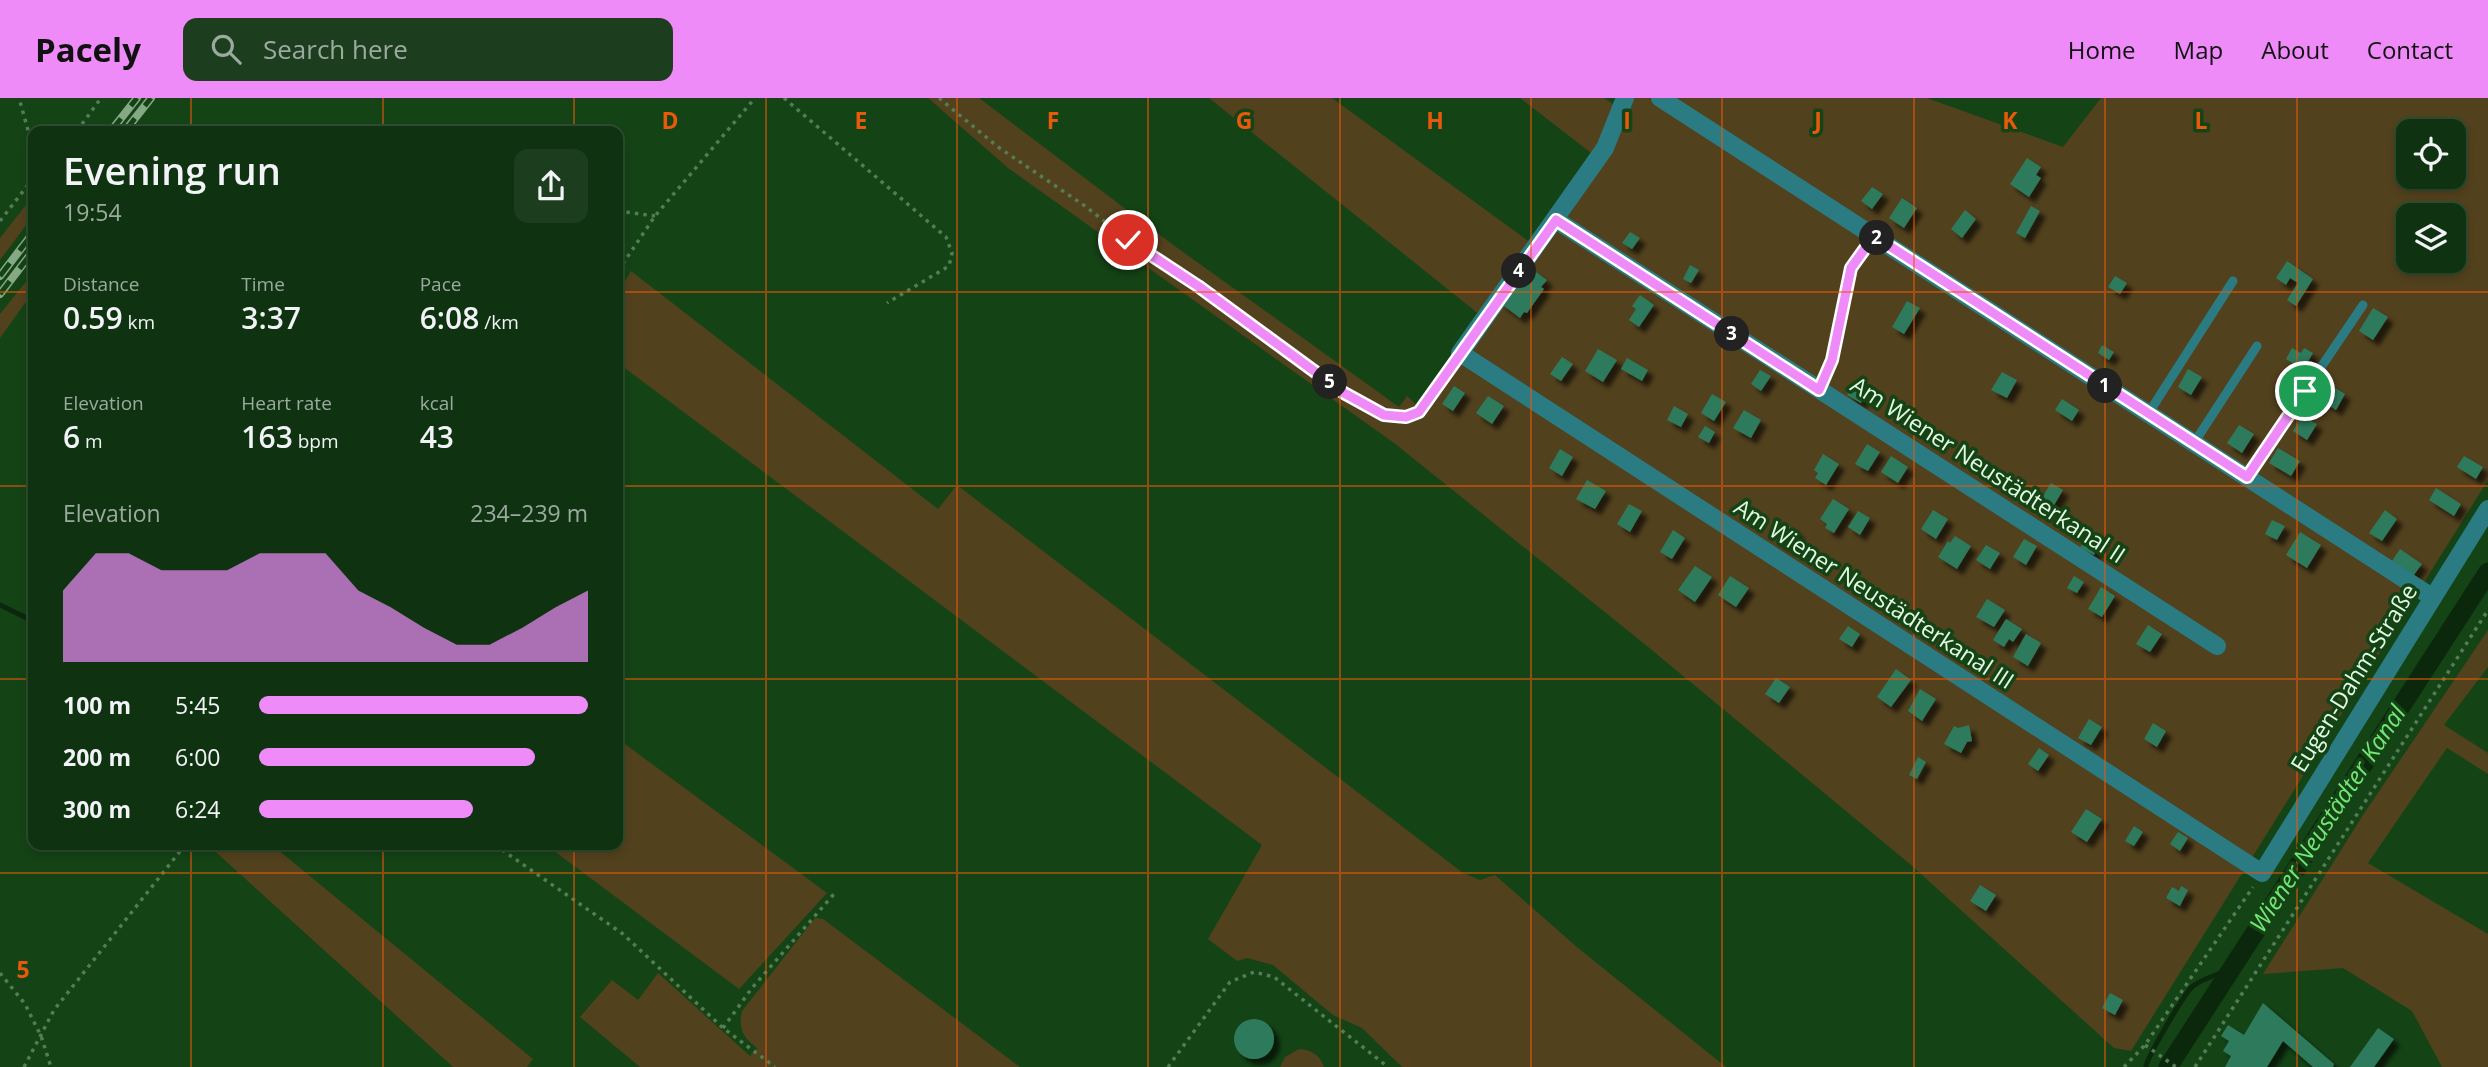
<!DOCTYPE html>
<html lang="en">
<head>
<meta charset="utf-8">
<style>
	body { margin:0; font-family:"Open Sans",sans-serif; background:#1d3e1e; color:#f1f3f6; height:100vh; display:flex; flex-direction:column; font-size:26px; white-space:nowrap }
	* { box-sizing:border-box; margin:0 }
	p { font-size:23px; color:#9baa9f }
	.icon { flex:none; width:38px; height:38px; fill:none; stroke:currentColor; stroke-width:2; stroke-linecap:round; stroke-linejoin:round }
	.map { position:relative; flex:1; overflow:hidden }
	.drawer { position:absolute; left:28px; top:28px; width:595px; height:724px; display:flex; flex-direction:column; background:#0f3210; border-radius:14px; box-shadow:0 4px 10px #0003,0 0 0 2px #2f4d30 }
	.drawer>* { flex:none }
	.tools { position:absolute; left:2396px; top:21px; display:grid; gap:14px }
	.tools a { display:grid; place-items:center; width:70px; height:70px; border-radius:14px; background:#0f3210; box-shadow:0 4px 10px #0003,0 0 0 2px #2f4d30; font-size:35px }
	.pin { position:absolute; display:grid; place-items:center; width:60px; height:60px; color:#fff; margin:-30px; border:4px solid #fff; border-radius:50%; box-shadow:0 2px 7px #0007 }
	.km { position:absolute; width:35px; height:35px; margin:-18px; border-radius:50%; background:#222; color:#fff; font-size:19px; line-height:35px; text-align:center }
	.round { display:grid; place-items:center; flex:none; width:74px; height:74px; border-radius:14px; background:#1d3e1e }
	.overview { display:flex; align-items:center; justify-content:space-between; height:119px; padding:0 35px }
	h1 { font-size:38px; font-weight:600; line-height:52px }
	.metrics { display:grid; grid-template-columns:repeat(3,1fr); gap:10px; height:119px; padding:7px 35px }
	.metrics div { display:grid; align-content:center }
	.metrics b { font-size:30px; font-weight:600 }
	.metrics small { font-size:19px; font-weight:400 }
	.metrics p { font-size:19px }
	.chart { height:196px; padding:14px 35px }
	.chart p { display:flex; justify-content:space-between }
	.chart svg { width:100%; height:126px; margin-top:7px; fill:#ee8bf8; opacity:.7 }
	ul { padding:0 35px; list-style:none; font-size:23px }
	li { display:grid; grid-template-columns:112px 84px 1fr; align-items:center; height:52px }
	li i { height:18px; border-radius:9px; background:#ee8bf8 }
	header { display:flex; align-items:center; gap:42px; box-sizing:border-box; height:98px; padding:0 35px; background:#ee8bf8; color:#111 }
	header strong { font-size:33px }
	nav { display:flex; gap:38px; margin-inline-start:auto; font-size:24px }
	.search { width:490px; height:63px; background:#1d3e1e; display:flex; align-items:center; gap:18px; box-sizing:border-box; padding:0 24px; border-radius:14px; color:#9baa9f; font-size:26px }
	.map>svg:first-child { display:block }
	.green { fill:#52411d; fill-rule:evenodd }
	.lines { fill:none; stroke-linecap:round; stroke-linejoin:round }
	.stream { stroke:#0b280c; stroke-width:5 }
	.canal { stroke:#0b280c; stroke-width:19 }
	.building { fill:#2f7a5c; filter:url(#shadow) }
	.path { stroke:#547c55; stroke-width:3.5; stroke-dasharray:3.5 5; stroke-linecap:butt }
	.lane { stroke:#2b7b83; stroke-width:9 }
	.street { stroke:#2b7b83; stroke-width:18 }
	.rail-casing { stroke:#85a885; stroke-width:8 }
	.rail { stroke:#144316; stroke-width:5; stroke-dasharray:16; stroke-linecap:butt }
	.route-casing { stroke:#fff; stroke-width:14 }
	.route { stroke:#ee8bf8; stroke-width:9 }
	.grid { fill:none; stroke:#e8590c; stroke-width:2; stroke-opacity:0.55 }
	.labels { text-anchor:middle; stroke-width:7; stroke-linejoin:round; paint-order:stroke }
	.street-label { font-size:23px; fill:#e2fbe1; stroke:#144316 }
	.water-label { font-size:24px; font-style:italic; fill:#74e676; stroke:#144316 }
	.grid-label { font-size:23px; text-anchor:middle; font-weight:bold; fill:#e8590c; stroke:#144316; stroke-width:7; stroke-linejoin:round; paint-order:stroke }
</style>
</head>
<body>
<header>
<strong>Pacely</strong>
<div class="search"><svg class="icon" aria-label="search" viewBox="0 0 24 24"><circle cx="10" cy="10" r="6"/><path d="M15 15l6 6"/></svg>Search here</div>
<nav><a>Home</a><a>Map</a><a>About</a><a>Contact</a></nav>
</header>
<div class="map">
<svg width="2488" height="969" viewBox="0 0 2488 969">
	<defs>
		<filter id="shadow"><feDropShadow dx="6" dy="6" stdDeviation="2" flood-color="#0009"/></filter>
	</defs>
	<rect width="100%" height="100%" fill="#144316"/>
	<!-- green -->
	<path class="green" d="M928,0h51l193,146 227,163 8,-11 12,11 61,-92 -271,-217h123l199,145 60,-90 -71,-55h84l9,6 3,-6h311l136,49 38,-49h387v382l-357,571 -17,-3 -203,-183 -264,-219 -253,-203 -386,-275zM2408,33h46v46h-46zM2408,117h46v46h-46z
		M33,98v20l-33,44v-22z
		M631,173l307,238 19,-24 506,388 17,7 15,-5 83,73 148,119h-324l-40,-39 -29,-13 -60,-50 -26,-7 -10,3 -29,-22 54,-94 -644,-482v-70z
		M33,175v19l-33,46v-24z
		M2488,532v37l-44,58 44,28v21l-41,-26 -79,115 120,71v133h-46l-30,-56 -69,-43 -80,6 100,-159z
		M618,641l209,154 -88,96 -193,-144h72z
		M208,747h64l261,214 -6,8h-74z
		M815,820l8,1 197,148h-380l-60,-50 32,-37 26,20 20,-27 92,83 7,-8c-14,-11 -19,-19 -15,-37z
		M1299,951c13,1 21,6 25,18h-44l5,-10z"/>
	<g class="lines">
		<!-- stream -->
		<path class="stream" d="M0,507l33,16
			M2146,969c0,-8 39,-75 47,-81 10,-8 28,-12 40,-18"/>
		<!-- canal -->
		<path class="canal" d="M2168,969l320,-495"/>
	</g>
	<!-- building -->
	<path class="building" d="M2027,60l14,9 -5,8 5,3 -12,19 -19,-13z
		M1872,89l11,7 -11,15 -11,-8z
		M1902,100l15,10 -13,20 -15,-10z
		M2031,108l9,5 -15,27 -9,-5z
		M1965,112l11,9 -14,19 -11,-9z
		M1630,134l10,6 -8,11 -10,-6z
		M2287,163l26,18 -17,27 -9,-6 11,-17 -8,-5 -4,7 -10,-7z
		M1690,167l9,5 -8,13 -8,-4z
		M1525,171l6,4 2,-3 14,10 -6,7 3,2 -17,24 -3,-1 -4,6 -20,-15z
		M2115,178l12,7 -7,11 -12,-7z
		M1640,197l14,10 -15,22 -10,-7 7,-11 -4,-3z
		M1907,203l13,7 -16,26 -12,-7z
		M2373,210l15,9 -15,23 -14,-9z
		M2102,247l12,7 -5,8 -11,-7z
		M2292,250l9,5 3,-5 9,5 -10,17 -17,-11z
		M1598,251l19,11 -14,22 -18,-11z
		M1562,259l11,7 -12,17 -11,-7z
		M1627,260l21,12 -6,11 -21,-12z
		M2188,271l14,8 -11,18 -13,-8z
		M1760,272l11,6 -10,15 -10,-7z
		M2002,274l15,8 -10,18 -16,-8z
		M2324,283l21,13 -9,16 -22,-14z
		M1454,288l11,7 -12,18 -11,-7z
		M1852,288l14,8 -5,9 -14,-8z
		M1712,296l14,8 -12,19 -13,-8z
		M1488,298l16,10 -12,18 -16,-11z
		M2062,301l17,11 -7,11 -17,-11z
		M1674,308l14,8 -7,13 -14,-7z
		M1744,312l17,10 -10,18 -18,-10z
		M2302,318l15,8 -10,16 -14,-9z
		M2239,327l15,9 -12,19 -15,-10z
		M1705,328l10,6 -6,11 -11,-6z
		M1867,346l13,8 -12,19 -13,-7z
		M2278,350l22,13 -9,15 -22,-13z
		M1560,351l13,8 -11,19 -13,-8z
		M1823,356l16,10 -13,21 -11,-7 3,-5 -4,-3z
		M1891,358l17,11 -10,16 -17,-11z
		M2464,358l19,11 -7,12 -19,-12z
		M1587,382l19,11 -11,18 -19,-10z
		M2051,385l12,7 -13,22 -12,-8z
		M2436,390l25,16 -7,12 -25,-16z
		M1833,401l16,10 -15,24 -9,-5 2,-4 -7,-5z
		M1629,406l13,7 -12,21 -13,-8z
		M1933,412l15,9 -12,20 -15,-10z
		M2385,412l12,9 -15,22 -13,-8z
		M1858,413l12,7 -10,17 -12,-8z
		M2272,422l13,6 -8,14 -12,-6z
		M1783,425l16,9 -10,16 -16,-10z
		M1673,432l12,8 -13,21 -12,-7z
		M2300,434l21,13 -14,23 -21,-13z
		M2088,435l14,7 -8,15 -14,-7z
		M1955,438l16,10 -14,23 -19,-12 10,-16 2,2z
		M2024,441l13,7 -11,19 -13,-8z
		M1986,447l14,8 -10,16 -14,-9z
		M2400,451l22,15 -9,12 -21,-15z
		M1695,468l17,11 -17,25 -17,-12z
		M1730,478l19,12 -13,19 -18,-12z
		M2074,478l10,6 -7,11 -10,-5z
		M2101,489l14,9 -13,21 -14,-8z
		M1987,501l18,11 -11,17 -18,-10z
		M2006,521l16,10 -9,13 -4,-3 -5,8 -11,-7z
		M2148,527l14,9 -12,18 -14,-8z
		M1848,528l12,8 -8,13 -13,-8z
		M2026,536l15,9 -13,23 -15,-9z
		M1896,571l15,11 -20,27 -14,-10z
		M1776,580l14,9 -11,16 -14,-9z
		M1920,591l16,10 -14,22 -14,-10z
		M2089,621l13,8 -11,18 -13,-7z
		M2153,625l13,8 -9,16 -13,-8z
		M1969,627l3,16 -5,1 -6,11 -17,-9 10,-18 4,2z
		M2039,650l10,7 -11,16 -10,-7z
		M1918,659l8,5 -9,17 -8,-4z
		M2086,711l16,10 -15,23 -16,-10z
		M2134,728l9,6 -9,14 -9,-5z
		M2178,734l10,6 -8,13 -10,-7z
		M1980,787l16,10 -10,16 -16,-10z
		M2181,788l7,4 -8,16 -14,-8 6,-11 7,4z
		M2110,895l13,7 -8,15 -13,-7z
		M2263,905l71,61 -1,3h-20l-30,-26 -16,26h-42l6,-11 -8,-5 6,-10 -8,-5 7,-11 16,10z
		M1234 941a20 20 0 1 1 40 0a20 20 0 1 1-40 0Z
		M2378,930l16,11 -20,28h-24z"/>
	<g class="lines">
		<!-- path -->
		<path class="path" d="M784,0l162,139 6,16 -3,13 -62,37
			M939,0l59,49 87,59 43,34 70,47 146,106 40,22 22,2 13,-5 32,-45
			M77,33l24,-33
			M618,113l37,5
			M0,123l31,-40 2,-33 -14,-50
			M618,173l37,-55 100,-118
			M1825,277l7,-15 19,-92 13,-18
			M495,747l128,89 100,94 52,39
			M0,875l25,31 16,32 10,31
			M723,930l29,-40 82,-94
			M2145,947l31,22
			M24,969l30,-57 131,-165
			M1168,969l62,-85 24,-10 20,5 114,90
			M2124,969l21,-22 108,-158
			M2195,969l293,-457"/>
		<!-- lane -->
		<path class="lane" d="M2148,316l85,-133
			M2194,345l63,-97
			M2247,379l116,-172"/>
		<!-- street -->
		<path class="street" d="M1625,0l-20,50 -145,205 802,520 226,-364
			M1660,0l772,499
			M1556,122l661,426"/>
		<defs>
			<path id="rail" d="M111,33l26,-33
				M125,33l26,-33
				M0,178l33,-43
				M0,196l33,-43"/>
		</defs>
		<!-- rail casing -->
		<use href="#rail" class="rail-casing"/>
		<!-- rail -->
		<use href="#rail" class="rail"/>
	</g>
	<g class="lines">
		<defs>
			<path id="route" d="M1128,142l70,46 146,107 40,22 22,2 13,-5 137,-192 263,170 13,-30 19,-92 23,-32 373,241 58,-86"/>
		</defs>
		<!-- route casing -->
		<use href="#route" class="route-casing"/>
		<!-- route -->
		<use href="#route" class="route"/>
	</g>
	<!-- grid -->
	<path class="grid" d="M191,0v33M383,0v33M574,0v33M766,0v969M957,0v969M1148,0v969M1340,0v969M1531,0v969M1722,0v969M1914,0v969M2105,0v969M2297,0v969M0,194h33M618,194h1870M0,388h33M618,388h1870M0,581h33M618,581h1870M191,747v222M383,747v222M574,747v222M0,775h2488"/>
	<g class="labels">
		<!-- street labels -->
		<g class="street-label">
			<text transform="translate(1988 372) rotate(33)" y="8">Am Wiener Neustädterkanal II</text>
			<text transform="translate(1874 496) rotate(33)" y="8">Am Wiener Neustädterkanal III</text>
			<text transform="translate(2354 580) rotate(-58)" y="8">Eugen-Dahm-Straße</text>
		</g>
		<!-- water labels -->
		<g class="water-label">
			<text transform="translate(2328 721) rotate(-57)" y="8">Wiener Neustädter Kanal</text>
		</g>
	</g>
	<g class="grid-label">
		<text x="670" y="31">D</text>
		<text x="861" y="31">E</text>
		<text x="1053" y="31">F</text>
		<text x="1244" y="31">G</text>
		<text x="1435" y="31">H</text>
		<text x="1627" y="31">I</text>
		<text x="1818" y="31">J</text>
		<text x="2010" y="31">K</text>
		<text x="2201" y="31">L</text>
		<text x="23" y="880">5</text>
	</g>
</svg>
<div class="tools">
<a><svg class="icon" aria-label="locate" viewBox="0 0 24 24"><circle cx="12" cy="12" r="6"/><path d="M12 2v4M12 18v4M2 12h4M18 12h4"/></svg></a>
<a><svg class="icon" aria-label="layers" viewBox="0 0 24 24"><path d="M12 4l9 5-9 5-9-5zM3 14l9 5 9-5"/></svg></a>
</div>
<div class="pin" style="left:2305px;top:293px;background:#1e9e55"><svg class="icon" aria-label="arrive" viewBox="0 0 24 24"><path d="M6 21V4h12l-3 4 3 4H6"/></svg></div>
<div class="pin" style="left:1128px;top:142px;background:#d93025"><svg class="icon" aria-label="check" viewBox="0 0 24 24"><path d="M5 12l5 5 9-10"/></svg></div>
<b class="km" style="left:2105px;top:288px">1</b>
<b class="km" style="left:1877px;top:140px">2</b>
<b class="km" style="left:1732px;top:236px">3</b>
<b class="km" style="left:1519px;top:173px">4</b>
<b class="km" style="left:1330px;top:284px">5</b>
<section class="drawer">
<div class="overview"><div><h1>Evening run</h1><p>19:54</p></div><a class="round"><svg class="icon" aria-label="share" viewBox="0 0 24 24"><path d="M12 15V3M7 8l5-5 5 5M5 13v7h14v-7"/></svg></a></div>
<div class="metrics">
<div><p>Distance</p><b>0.59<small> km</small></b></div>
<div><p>Time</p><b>3:37</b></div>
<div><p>Pace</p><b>6:08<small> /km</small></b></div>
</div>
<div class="metrics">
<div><p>Elevation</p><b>6<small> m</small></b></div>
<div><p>Heart rate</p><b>163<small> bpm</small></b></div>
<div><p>kcal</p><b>43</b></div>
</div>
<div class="chart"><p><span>Elevation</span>234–239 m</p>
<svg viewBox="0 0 160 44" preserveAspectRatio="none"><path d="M0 44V19L10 6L20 6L30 12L40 12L50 12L60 6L70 6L80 6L90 19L100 25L110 32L120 38L130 38L140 32L150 25L160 19V44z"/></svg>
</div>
<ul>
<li><b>100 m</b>5:45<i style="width:100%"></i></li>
<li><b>200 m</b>6:00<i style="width:84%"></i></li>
<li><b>300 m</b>6:24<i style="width:65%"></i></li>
</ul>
</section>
</div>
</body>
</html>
